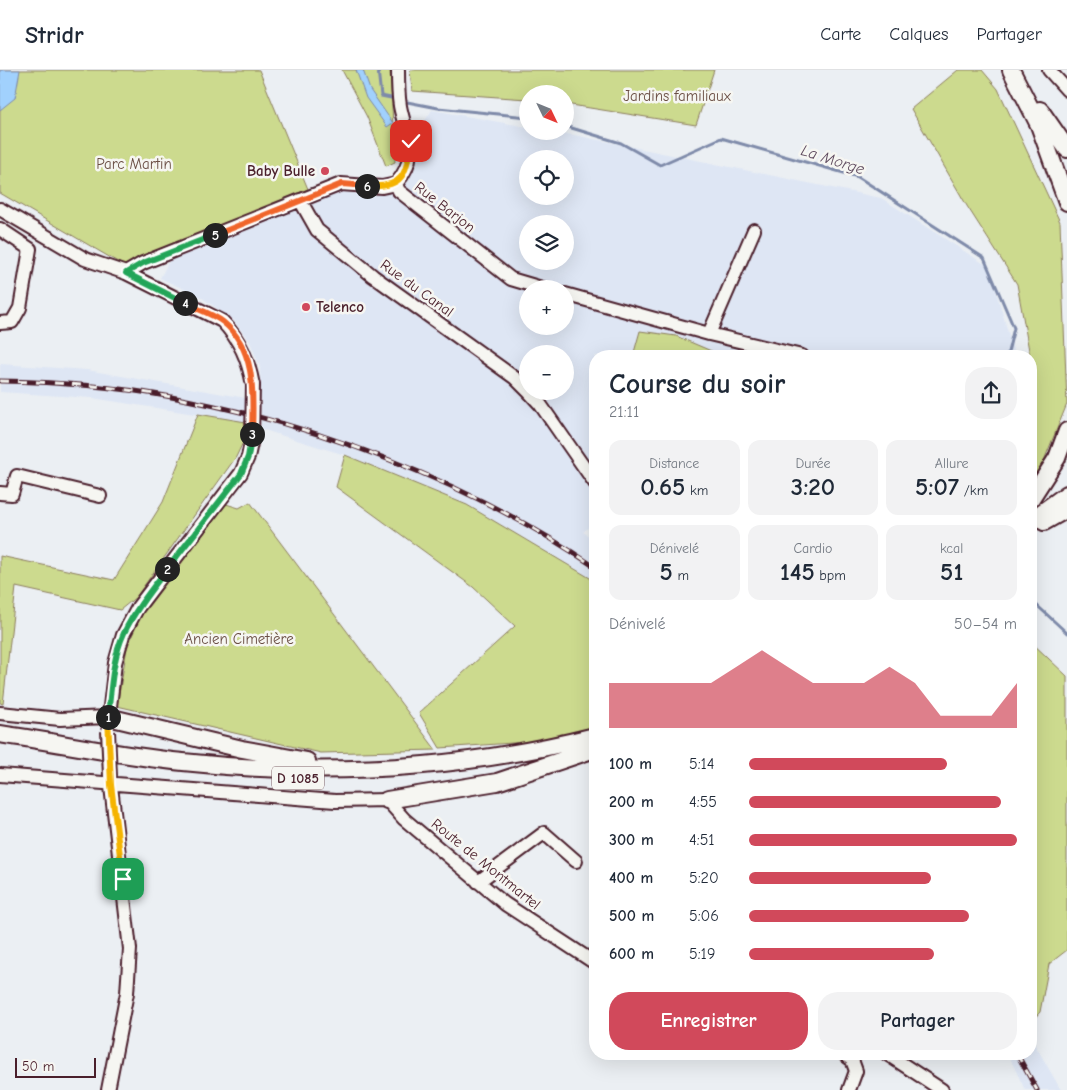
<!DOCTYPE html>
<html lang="fr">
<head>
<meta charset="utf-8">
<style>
	body { margin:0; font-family:"Comic Neue",sans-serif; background:#f2f2f3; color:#1f2937; height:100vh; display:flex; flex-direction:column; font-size:19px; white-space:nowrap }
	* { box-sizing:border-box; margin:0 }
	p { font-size:16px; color:#747a83 }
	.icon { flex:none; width:28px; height:28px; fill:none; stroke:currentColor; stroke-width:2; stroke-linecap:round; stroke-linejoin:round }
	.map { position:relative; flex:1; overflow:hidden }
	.side { position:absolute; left:589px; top:280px; width:448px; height:710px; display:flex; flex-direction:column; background:#fff; border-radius:20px; box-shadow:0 5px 20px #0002 }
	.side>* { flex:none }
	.needle { width:32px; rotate:133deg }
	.fabs { position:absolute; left:519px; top:15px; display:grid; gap:10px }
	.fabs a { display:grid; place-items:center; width:55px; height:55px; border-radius:50%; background:#fff; box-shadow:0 5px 20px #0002; font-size:25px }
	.scale { position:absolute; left:15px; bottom:12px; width:81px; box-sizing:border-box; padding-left:5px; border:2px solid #4a1f2b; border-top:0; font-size:14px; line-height:18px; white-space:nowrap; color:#4a1f2b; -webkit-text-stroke:4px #f6f6f2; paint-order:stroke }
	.pin { position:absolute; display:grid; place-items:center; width:42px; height:42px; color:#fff; margin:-21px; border-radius:10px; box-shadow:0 2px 8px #0006 }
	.km { position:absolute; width:25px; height:25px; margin:-12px; border-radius:50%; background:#222; color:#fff; font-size:14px; line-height:25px; text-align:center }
	.round { display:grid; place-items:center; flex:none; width:52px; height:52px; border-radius:20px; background:#f2f2f3 }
	.overview { display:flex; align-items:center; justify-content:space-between; height:85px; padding:0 20px }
	h1 { font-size:28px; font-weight:600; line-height:38px }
	.metrics { display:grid; grid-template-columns:repeat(3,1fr); gap:8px; height:85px; padding:5px 20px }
	.metrics div { display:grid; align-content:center; border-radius:12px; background:#f2f2f3; text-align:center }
	.metrics b { font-size:25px; font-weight:600 }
	.metrics small { font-size:14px; font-weight:400 }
	.metrics p { font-size:14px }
	.chart { height:140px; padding:10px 20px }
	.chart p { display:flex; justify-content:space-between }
	.chart svg { width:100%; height:90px; margin-top:5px; fill:#d1495b; opacity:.7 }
	.action { display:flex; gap:10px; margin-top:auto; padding:10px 20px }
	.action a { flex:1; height:58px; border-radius:20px; background:#d1495b; color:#fff; font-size:20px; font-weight:600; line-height:58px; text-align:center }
	.action a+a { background:#f2f2f3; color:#1f2937 }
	ul { padding:0 20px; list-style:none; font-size:16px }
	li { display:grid; grid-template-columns:80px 60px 1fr; align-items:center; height:38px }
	li i { height:12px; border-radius:6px; background:#d1495b }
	header { display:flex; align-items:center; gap:30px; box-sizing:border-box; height:70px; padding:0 25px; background:#fff; border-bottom:1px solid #e0e1e3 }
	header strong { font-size:24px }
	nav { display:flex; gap:28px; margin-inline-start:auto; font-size:18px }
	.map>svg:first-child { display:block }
	.built { fill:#dee6f4; fill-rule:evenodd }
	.green { fill:#ccda8e; stroke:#8b7c5c }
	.water { fill:#a1d1fd; stroke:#7e8aa9 }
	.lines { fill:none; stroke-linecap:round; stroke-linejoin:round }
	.stream { stroke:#7e8aa9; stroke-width:3 }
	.minor-casing { stroke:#4a1f2b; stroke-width:16 }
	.major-casing { stroke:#4a1f2b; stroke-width:20 }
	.minor { stroke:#f6f6f2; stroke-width:12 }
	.major { stroke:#f6f6f2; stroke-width:16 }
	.rail-casing { stroke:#4a1f2b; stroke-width:5 }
	.rail { stroke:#f6f6f2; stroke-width:3; stroke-dasharray:9; stroke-linecap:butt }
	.minor-bridge-casing { stroke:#4a1f2b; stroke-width:16; stroke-linecap:butt }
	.minor-bridge { stroke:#f6f6f2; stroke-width:12 }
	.split-1-casing { stroke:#fff; stroke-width:10 }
	.split-2-casing { stroke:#fff; stroke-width:10 }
	.split-3-casing { stroke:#fff; stroke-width:10 }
	.split-4-casing { stroke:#fff; stroke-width:10 }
	.split-5-casing { stroke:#fff; stroke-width:10 }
	.split-6-casing { stroke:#fff; stroke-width:10 }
	.split-7-casing { stroke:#fff; stroke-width:10 }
	.split-1 { stroke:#f5b400; stroke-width:6 }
	.split-2 { stroke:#22a559; stroke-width:6 }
	.split-3 { stroke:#22a559; stroke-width:6 }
	.split-4 { stroke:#f0652b; stroke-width:6 }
	.split-5 { stroke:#22a559; stroke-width:6 }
	.split-6 { stroke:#f0652b; stroke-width:6 }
	.split-7 { stroke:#f5b400; stroke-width:6 }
	.poi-dot { fill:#d1495b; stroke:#f6f6f2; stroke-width:2 }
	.labels { text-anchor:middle; stroke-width:5; stroke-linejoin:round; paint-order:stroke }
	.shield { fill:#f6f6f2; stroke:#7e6067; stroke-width:1 }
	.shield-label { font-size:14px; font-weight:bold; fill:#4a1f2b }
	.park-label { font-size:15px; fill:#6a4e44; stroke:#f6f6f2 }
	.poi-label { font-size:15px; font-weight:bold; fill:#4a1f2b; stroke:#f6f6f2; text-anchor:end }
	.street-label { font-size:15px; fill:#4a1f2b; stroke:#f6f6f2 }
	.water-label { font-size:16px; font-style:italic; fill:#604c60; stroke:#f6f6f2 }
</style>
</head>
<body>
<header>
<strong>Stridr</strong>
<nav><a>Carte</a><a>Calques</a><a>Partager</a></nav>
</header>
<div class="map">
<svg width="1067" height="1020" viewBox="0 0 1067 1020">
	<rect width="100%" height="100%" fill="#ebeff3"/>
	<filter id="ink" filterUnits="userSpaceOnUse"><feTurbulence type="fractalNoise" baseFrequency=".02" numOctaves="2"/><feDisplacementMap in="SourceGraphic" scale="10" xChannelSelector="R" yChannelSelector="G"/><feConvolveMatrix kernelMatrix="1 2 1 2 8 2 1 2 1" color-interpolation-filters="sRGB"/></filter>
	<g filter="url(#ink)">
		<!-- built -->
		<path class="built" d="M432,40l95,17 1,4h24l32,6 297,61 108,69 26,89h-420v166l-12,10 12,8v41l-128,-76 -122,-50 -84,-26 -1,-62 -10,-25 -16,-21 -33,-24 -41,-19 15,-28 166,-66h55l15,-43zM528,89h37v37h-37zM528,154h37v37h-37zM528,219h37v37h-37zM528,284h37v37h-37z
			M0,294l87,6 159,28v24l-154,-24 -92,-6z
			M1030,966l31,54h-36l-17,-36h22z"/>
		<!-- green -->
		<path class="green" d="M0,0h259l49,119 -180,79 -128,-75z
			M342,0h48l5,92 -9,4 -19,-49z
			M410,0h304l-18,55 -131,-21v-10h-37l-1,5 -115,-8z
			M958,0h24l16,19 62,133 7,182 -31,76 -6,6v-130l-13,-72 -50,-78 -56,-97z
			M640,261l36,5 47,20h-90z
			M198,344l48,8v14l-10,21 -100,140 -16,13 -104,-23 -13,117 -3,-1v-147l114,24 49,-78z
			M345,385l122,50 128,76v147l-39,12 -116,8 -21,-35 96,-87 -42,-39 -137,-100z
			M250,432l186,248 -115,3 -204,-47 10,-58 12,-29 87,-115 13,4z
			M1030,571l37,35v274l-18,14 -9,48 -10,11z"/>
		<!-- water -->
		<path class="water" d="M0,0h20l-5,28 -15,12z
			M356,0h7l7,20 23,33 -6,4 -21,-29z"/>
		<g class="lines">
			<!-- stream -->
			<path class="stream" d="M378,0l3,26 15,3
				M402,31l36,7 90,9
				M565,56l56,17 39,22 61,-27 137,39 126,81 30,70 -7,28
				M1030,529l37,34"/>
			<defs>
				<path id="minor" d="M1049,0l18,20
					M396,114l3,7 112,88 34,10
					M396,114c25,-31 10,-46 4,-78 -2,-12 -2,-24 -2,-36
					M300,130l17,30 56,46 142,102 13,13
					M0,139l85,50 41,14 96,48c18,19 26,38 31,64
					M0,159l30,20 -10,59 -8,14 -12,1
					M126,203l17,-10 198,-79 41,3 14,-3
					M565,224l144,40 93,22
					M709,264l45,-104
					M528,321l12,13 55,79
					M0,423l12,1 5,-18 83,20
					M0,643l60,6 48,-2
					M108,654l7,-61 8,-28 15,-28 103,-134 7,-16 4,-18
					M0,705l335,26 52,-1 17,19 101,85 90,59
					M478,812l66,-49 32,28
					M844,984l8,6 4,11 -7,19
					M887,984l55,36
					M108,1020l19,-97 3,-44 -20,-171"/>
				<path id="major" d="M1011,0l28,55 28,77
					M1040,40l27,39
					M1030,430l27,-42 10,-27
					M1030,451l37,-27
					M1044,452l23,-13
					M108,647l134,32 65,12
					M0,664c61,9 122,22 183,28 138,15 277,8 412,-26
					M387,730l110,-18 98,-33"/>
			</defs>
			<!-- minor casing -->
			<use href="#minor" class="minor-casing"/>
			<!-- major casing -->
			<use href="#major" class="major-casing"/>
			<!-- minor -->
			<use href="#minor" class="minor"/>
			<!-- major -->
			<use href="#major" class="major"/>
			<defs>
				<path id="rail" d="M0,311c55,1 111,5 166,15 148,27 304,86 429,171
					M1017,984l20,36"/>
			</defs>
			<!-- rail casing -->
			<use href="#rail" class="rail-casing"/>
			<!-- rail -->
			<use href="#rail" class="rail"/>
			<defs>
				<path id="minor-bridge" d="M252,369l1,-54
					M108,661l2,45"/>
			</defs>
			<!-- minor-bridge casing -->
			<use href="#minor-bridge" class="minor-bridge-casing"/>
			<!-- minor-bridge -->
			<use href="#minor-bridge" class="minor-bridge"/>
		</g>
	</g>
	<g class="lines" filter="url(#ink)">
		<defs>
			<path id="split-1" d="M108,647l3,68 12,94"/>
			<path id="split-2" d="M108,647c3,-27 4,-58 16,-84 11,-23 27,-43 43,-64"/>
			<path id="split-3" d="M167,499l74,-95 7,-17 4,-23"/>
			<path id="split-4" d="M185,233c12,6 28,11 38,19 34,28 30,73 29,112"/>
			<path id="split-5" d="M185,233l-59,-30 17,-10 72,-28"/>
			<path id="split-6" d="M215,165l127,-51 25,2"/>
			<path id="split-7" d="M367,116c38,3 39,-13 44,-45"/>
		</defs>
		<!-- split-1 casing -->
		<use href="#split-1" class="split-1-casing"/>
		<!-- split-2 casing -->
		<use href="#split-2" class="split-2-casing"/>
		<!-- split-3 casing -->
		<use href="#split-3" class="split-3-casing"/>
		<!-- split-4 casing -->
		<use href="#split-4" class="split-4-casing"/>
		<!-- split-5 casing -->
		<use href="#split-5" class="split-5-casing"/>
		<!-- split-6 casing -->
		<use href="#split-6" class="split-6-casing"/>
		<!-- split-7 casing -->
		<use href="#split-7" class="split-7-casing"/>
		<!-- split-1 -->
		<use href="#split-1" class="split-1"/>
		<!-- split-2 -->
		<use href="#split-2" class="split-2"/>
		<!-- split-3 -->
		<use href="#split-3" class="split-3"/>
		<!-- split-4 -->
		<use href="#split-4" class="split-4"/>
		<!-- split-5 -->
		<use href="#split-5" class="split-5"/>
		<!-- split-6 -->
		<use href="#split-6" class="split-6"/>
		<!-- split-7 -->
		<use href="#split-7" class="split-7"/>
	</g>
	<!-- markers -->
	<g class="poi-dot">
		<circle cx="325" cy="101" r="5"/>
		<circle cx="306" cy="237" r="5"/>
	</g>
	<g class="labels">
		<!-- shield labels -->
		<rect class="shield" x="272" y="696.5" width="52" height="23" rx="4"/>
		<g class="shield-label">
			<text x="298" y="713">D 1085</text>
		</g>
		<!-- park labels -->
		<g class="park-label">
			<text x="677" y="31">Jardins familiaux</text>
			<text x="134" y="99">Parc Martin</text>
			<text x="239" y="574">Ancien Cimetière</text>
		</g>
		<!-- poi labels -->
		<g class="poi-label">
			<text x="315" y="106">Baby Bulle</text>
			<text x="316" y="242" text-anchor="start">Telenco</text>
		</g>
		<!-- street labels -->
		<g class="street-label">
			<text transform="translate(445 137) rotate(38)" y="5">Rue Barjon</text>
			<text transform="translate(417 218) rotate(36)" y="5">Rue du Canal</text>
			<text transform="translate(486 794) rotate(39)" y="5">Route de Montmartel</text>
		</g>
		<!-- water labels -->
		<g class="water-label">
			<text transform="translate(833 89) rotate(18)" y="6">La Morge</text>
		</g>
	</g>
</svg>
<div class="fabs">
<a><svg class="needle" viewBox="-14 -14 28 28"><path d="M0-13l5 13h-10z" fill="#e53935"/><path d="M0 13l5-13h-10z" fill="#747a83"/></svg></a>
<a><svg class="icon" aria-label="locate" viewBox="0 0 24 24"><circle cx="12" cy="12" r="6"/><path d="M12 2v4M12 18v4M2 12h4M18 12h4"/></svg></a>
<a><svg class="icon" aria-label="layers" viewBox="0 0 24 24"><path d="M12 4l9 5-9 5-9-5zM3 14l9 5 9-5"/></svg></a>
<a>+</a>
<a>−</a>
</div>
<div class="scale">50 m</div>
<div class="pin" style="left:123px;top:809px;background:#1e9e55"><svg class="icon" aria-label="arrive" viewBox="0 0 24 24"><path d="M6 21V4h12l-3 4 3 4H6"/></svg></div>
<div class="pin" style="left:411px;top:71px;background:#d93025"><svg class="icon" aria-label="check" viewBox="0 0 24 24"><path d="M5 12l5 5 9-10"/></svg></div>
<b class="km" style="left:108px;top:647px">1</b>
<b class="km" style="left:167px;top:499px">2</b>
<b class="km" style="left:252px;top:364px">3</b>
<b class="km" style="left:185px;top:233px">4</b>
<b class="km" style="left:215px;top:165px">5</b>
<b class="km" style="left:367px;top:116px">6</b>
<section class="side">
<div class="overview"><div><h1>Course du soir</h1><p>21:11</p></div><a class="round"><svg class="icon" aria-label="share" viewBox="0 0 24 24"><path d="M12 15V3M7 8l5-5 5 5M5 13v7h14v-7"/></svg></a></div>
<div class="metrics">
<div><p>Distance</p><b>0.65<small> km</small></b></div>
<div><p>Durée</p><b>3:20</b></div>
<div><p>Allure</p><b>5:07<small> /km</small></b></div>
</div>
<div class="metrics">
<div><p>Dénivelé</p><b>5<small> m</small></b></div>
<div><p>Cardio</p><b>145<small> bpm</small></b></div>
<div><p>kcal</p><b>51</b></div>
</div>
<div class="chart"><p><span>Dénivelé</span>50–54 m</p>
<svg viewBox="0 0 160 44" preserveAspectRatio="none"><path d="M0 44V22L10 22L20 22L30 22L40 22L50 14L60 6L70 14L80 22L90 22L100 22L110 14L120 22L130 38L140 38L150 38L160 22V44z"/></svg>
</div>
<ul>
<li><b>100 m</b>5:14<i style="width:74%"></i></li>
<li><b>200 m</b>4:55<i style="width:94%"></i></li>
<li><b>300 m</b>4:51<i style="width:100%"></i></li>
<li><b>400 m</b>5:20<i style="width:68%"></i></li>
<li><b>500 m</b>5:06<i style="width:82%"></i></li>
<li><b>600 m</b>5:19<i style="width:69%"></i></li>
</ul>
<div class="action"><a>Enregistrer</a><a>Partager</a></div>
</section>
</div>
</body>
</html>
